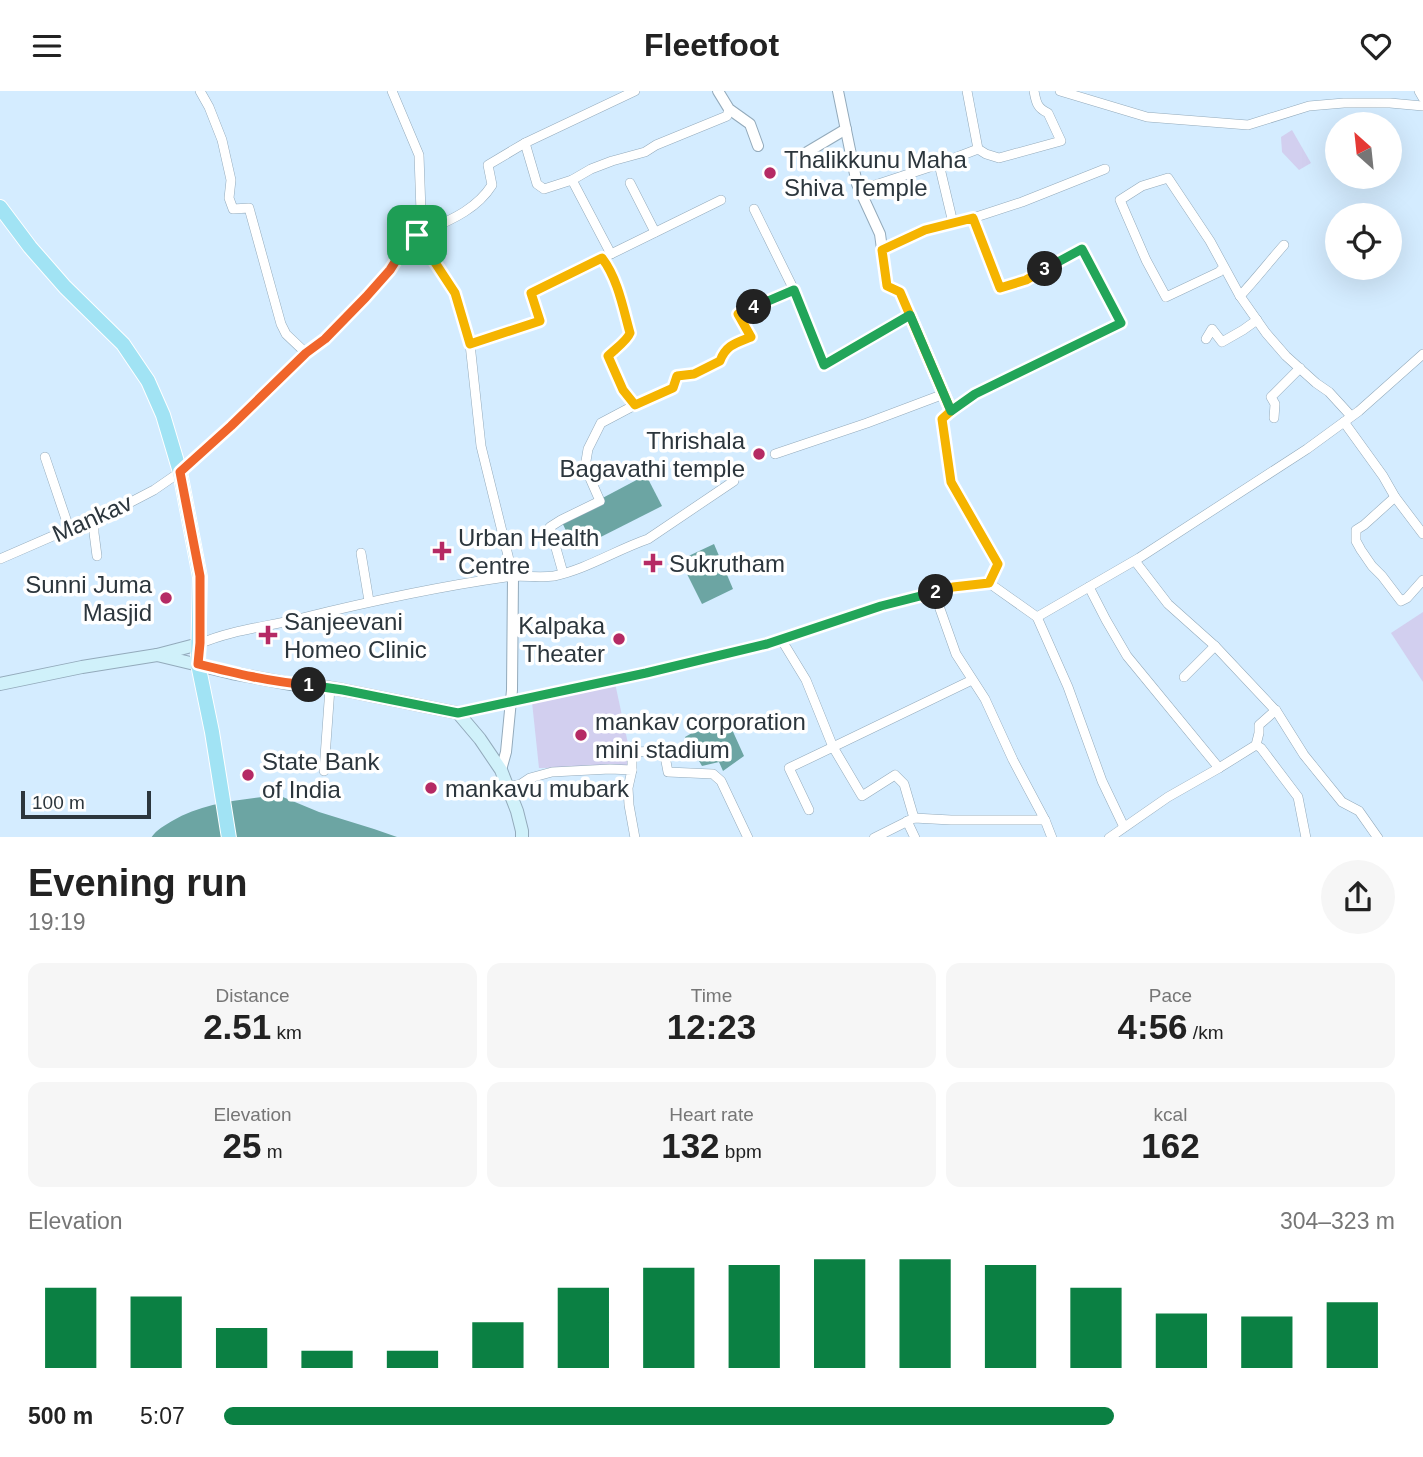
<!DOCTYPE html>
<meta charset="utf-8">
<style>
body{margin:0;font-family:Arial,sans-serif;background:#f6f6f6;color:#222;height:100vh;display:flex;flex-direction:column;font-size:26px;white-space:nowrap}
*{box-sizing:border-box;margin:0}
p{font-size:23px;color:#767676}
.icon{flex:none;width:38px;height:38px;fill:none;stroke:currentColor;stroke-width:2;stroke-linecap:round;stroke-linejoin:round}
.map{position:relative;height:746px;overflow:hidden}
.sheet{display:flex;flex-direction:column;background:#fff;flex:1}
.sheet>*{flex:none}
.needle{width:46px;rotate:333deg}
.controls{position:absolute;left:1325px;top:21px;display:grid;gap:14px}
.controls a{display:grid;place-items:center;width:77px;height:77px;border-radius:50%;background:#fff;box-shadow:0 7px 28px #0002;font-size:35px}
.scale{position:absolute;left:21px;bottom:18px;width:130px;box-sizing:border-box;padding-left:7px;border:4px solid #2c363d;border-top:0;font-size:19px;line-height:24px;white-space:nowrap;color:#2c363d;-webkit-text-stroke:5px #fff;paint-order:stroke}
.pin{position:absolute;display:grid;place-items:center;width:60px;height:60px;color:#fff;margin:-30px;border-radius:14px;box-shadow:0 4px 10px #0006}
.km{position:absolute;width:35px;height:35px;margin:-18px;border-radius:50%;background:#222;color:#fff;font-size:19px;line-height:35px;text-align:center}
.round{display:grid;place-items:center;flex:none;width:74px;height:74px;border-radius:37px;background:#f6f6f6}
.head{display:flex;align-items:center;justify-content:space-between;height:119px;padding:0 28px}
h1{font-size:38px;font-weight:800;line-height:52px}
.stats{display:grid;grid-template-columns:repeat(3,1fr);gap:10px;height:119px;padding:7px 28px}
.stats div{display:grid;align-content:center;border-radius:14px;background:#f6f6f6;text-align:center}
.stats b{font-size:35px;font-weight:800}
.stats small{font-size:19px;font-weight:400}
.stats p{font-size:19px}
.chart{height:196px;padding:14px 28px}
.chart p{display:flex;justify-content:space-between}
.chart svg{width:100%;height:126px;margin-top:7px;stroke:#0b8043;stroke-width:6}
ul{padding:0 28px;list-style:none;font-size:23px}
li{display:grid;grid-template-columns:112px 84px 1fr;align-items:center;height:52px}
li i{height:18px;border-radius:9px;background:#0b8043}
header{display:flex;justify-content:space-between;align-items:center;height:91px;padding:0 28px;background:#fff;font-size:32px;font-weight:800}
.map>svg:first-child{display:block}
.green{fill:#d2cfef}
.water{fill:#6ca5a3}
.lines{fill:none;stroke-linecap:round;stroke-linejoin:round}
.minor-casing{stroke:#93aabb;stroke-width:10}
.tertiary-casing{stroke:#93aabb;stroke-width:12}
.secondary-casing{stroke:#93aabb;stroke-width:14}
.primary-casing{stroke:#fff;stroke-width:16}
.minor{stroke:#fff;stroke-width:9}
.tertiary{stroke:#fff;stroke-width:10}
.secondary{stroke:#d0f1fa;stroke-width:12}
.primary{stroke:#a1e3f4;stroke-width:14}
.split-1-casing{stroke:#fff;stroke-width:14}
.split-2-casing{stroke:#fff;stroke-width:14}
.split-3-casing{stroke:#fff;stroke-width:14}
.split-4-casing{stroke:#fff;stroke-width:14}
.split-5-casing{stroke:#fff;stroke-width:14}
.split-1{stroke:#f0652b;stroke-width:9}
.split-2{stroke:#22a559;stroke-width:9}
.split-3{stroke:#f5b400;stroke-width:9}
.split-4{stroke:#22a559;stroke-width:9}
.split-5{stroke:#f5b400;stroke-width:9}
.poi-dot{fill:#b52a64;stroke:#fff;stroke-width:2.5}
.labels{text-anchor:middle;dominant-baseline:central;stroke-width:7;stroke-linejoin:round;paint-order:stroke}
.poi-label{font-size:24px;fill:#2c363d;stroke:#fff;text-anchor:start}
.street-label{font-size:24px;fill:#2c363d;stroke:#fff}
</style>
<header><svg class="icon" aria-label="menu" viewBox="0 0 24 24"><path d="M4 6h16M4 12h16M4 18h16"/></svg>Fleetfoot<svg class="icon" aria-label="heart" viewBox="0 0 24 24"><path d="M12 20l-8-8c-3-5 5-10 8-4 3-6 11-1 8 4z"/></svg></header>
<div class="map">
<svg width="1423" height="747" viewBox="0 0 1423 747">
<rect width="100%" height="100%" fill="#d4ecff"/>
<g class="green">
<path d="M1292,39L1311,72L1299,79L1282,61L1281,46Z"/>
<path d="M1423,521V591L1391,542Z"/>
<path d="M615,592L633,676L539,677L532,611Z"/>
</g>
<g class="water">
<path d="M646,384L662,415L575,459L561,429Z"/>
<path d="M714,453L733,498L702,513L680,469Z"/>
<path d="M725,623L744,665L723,680L719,671L702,675L685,646Z"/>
<path d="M278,704L319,721L374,738L397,746L151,747C156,739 164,735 172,730C204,711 242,709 278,704Z"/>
</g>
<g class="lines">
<g class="minor-casing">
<g id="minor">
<path d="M200,0L209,16L222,49L231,89L229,107L233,118L249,117L281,233L286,243L306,262"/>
<path d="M967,0L978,58"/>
<path d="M1060,0L1147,26L1248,34L1309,15L1344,12H1390L1423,15"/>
<path d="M1419,0L1423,7"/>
<path d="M525,52L635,0"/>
<path d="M630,92L655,141"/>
<path d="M860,99L939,73"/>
<path d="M973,127L1022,111L1105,78"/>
<path d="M953,132L939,73L978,58L986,63L999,67L1061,50L1048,22C1037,17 1036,11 1034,0"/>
<path d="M413,144H417C445,131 475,121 492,94L488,74L525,52L537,93L544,98L572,89"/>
<path d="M417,144L455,202L470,253L481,355L513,485"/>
<path d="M882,159L925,139L973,127L1001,196L1026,189L1082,158L1121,232L975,303L951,320"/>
<path d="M611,163L721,109"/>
<path d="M1224,176L1219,181L1166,206L1146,169L1120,109L1142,95L1168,87L1210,150L1240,205L1266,242L1286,265L1316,292L1329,301L1351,325"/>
<path d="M1240,205C1255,189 1269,171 1284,154"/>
<path d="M1206,248L1212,238L1222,251L1243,239L1257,229"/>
<path d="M470,253L540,230L532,202L602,167"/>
<path d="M635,314L623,298L608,265C615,258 627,250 630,242C623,217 618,187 602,167L611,163L572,89L591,78L612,70L645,61L656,54L727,25L729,18"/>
<path d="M1274,327L1275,313L1271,306L1300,277"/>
<path d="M1344,331L1383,385L1395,406L1423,443"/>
<path d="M775,363L867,332L944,303"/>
<path d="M45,366L69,437"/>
<path d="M1395,406L1364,434L1356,439V450L1361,459L1372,475L1382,485L1401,510L1407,507L1423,489"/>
<path d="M94,428V442L97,465"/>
<path d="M361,462L369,510"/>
<path d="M0,468L131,411L154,399L180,381L252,315L306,262L325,248L390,179L413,144L421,121L419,64L392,0"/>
<path d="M1135,470L1168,513L1215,555L1277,621L1304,664L1342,711L1359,720L1378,747"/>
<path d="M563,482L550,436L561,429L600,410L585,376L588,358L601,332L635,314L673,297L677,285L694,283L720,270C726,254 736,252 751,246L738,223L794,199L754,118"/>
<path d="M1089,496L1106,529L1127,565L1219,677L1168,706L1109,747"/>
<path d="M1037,526L1068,596L1102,690L1124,736"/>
<path d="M781,548L806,589L833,656L972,589"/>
<path d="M199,553C231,539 265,536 298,528C367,511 435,496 506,486C522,484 539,487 554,485C587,478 616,459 648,448L734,390"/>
<path d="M1184,586L1215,555"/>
<path d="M458,622L646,582L767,553L881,515L953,496L989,492L1037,526L1139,467L1307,358L1359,320L1423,263"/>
<path d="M1256,654L1259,642V634L1276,619"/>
<path d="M1219,677L1256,654L1261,657L1298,706L1306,747"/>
<path d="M632,679V661L664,660L668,681L713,683L721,690L748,747"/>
<path d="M324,680L330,597"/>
<path d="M508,696L521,693L530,687L552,681L610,678L632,679L628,697L629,714L635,747"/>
<path d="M809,719L789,677L833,656L862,705L895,684L904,693L914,727"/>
<path d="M1045,729L1052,747"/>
<path d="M907,730L915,747"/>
<path d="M874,747L914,727L951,729H1045L1013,669L985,608L956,563L934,501"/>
</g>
</g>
<g class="tertiary-casing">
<g id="tertiary">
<path d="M718,0L729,18L750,33L758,55"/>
<path d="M838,0L857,93L880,143L887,195L900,201L951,320L942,328L951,391L998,473L989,492"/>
<path d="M804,63L846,38"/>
<path d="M794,199L824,274L910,224"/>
<path d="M501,679L506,661L512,599L513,485"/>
</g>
</g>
<g class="secondary-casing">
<g id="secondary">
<path d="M157,564L232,582L291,593L319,595L343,599L458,622L480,648L501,679L517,720L522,740V747"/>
<path d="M0,593L82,576L157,564L199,553"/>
</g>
</g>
<g class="primary-casing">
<path id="primary" d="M0,116L30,156L65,196L123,253L148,290L163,324L180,381L200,486L198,573L212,641L229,747"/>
</g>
<use href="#minor" class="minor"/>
<use href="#tertiary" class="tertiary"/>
<use href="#secondary" class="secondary"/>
<use href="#primary" class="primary"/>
</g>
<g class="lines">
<g class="split-1-casing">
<path id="split-1" d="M309,594C271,591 234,582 198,573L200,552V485L180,381L231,335L306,262L325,248L366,206L390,179L412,144H417"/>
</g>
<g class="split-2-casing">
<path id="split-2" d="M309,594L343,599L458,622L646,582L767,553L881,515L936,501"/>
</g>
<g class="split-3-casing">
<path id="split-3" d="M936,501L953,496L989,492L998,473L951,391L942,328L951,320L900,201L887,195L882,159L925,139L973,127L1000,197L1026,189L1045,178"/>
</g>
<g class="split-4-casing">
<path id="split-4" d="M754,216L794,199L824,274L910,224L951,320L975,303L1121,232L1082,158L1045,178"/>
</g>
<g class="split-5-casing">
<path id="split-5" d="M417,144L455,202L470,253L540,230L531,202L602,167C618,188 623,217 630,242C627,250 615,258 608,265L623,299L635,314L673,297L677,285L694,283L720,270C726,254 736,252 751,246L738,223L754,216"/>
</g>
<use href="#split-1" class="split-1"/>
<use href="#split-2" class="split-2"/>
<use href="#split-3" class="split-3"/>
<use href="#split-4" class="split-4"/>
<use href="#split-5" class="split-5"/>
</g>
<g class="poi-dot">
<circle cx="770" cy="82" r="7"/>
<circle cx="759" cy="363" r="7"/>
<path d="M438.5 449.5h7v7h7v7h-7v7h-7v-7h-7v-7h7z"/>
<path d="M649.5 461.5h7v7h7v7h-7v7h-7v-7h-7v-7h7z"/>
<circle cx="166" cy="507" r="7"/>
<path d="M264.5 533.5h7v7h7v7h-7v7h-7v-7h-7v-7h7z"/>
<circle cx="619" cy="548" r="7"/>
<circle cx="581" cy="644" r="7"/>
<circle cx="248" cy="684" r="7"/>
<circle cx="431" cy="697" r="7"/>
</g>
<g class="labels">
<g class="poi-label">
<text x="784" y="68">Thalikkunu Maha<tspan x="784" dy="28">Shiva Temple</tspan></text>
<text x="745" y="349" text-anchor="end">Thrishala<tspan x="745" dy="28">Bagavathi temple</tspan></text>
<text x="458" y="446">Urban Health<tspan x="458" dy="28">Centre</tspan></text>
<text x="669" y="472">Sukrutham</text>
<text x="152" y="493" text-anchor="end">Sunni Juma<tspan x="152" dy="28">Masjid</tspan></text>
<text x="284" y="530">Sanjeevani<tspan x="284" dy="28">Homeo Clinic</tspan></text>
<text x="605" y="534" text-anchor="end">Kalpaka<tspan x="605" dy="28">Theater</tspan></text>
<text x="595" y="630">mankav corporation<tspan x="595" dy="28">mini stadium</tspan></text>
<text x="262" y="670">State Bank<tspan x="262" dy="28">of India</tspan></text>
<text x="445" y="697">mankavu mubark</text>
</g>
<g class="street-label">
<text transform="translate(92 427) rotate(-24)">Mankav</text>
</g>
</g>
</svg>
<div class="controls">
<a><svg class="needle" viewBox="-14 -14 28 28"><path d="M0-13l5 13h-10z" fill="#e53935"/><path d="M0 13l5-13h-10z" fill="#767676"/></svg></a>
<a><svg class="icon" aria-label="locate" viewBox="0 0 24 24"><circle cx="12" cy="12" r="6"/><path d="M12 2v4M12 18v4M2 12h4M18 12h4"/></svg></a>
</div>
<div class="scale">100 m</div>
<div class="pin" style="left:417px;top:144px;background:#1e9e55"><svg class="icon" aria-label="arrive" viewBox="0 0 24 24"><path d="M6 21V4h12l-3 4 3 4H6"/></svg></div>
<b class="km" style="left:309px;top:594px">1</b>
<b class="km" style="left:936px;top:501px">2</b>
<b class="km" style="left:1045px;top:178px">3</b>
<b class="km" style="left:754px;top:216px">4</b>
</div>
<section class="sheet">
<div class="head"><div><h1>Evening run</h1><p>19:19</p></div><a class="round"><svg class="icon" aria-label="share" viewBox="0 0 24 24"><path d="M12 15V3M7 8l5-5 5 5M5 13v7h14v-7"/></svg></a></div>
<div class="stats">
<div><p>Distance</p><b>2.51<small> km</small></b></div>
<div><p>Time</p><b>12:23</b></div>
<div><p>Pace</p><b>4:56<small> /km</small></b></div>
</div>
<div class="stats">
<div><p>Elevation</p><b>25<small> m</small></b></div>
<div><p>Heart rate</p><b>132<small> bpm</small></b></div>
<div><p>kcal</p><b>162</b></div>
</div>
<div class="chart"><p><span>Elevation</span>304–323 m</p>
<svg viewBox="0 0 160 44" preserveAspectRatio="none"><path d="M5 44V16M15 44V19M25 44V30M35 44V38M45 44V38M55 44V28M65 44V16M75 44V9M85 44V8M95 44V6M105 44V6M115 44V8M125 44V16M135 44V25M145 44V26M155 44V21"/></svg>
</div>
<ul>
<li><b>500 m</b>5:07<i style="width:76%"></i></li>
</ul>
</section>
